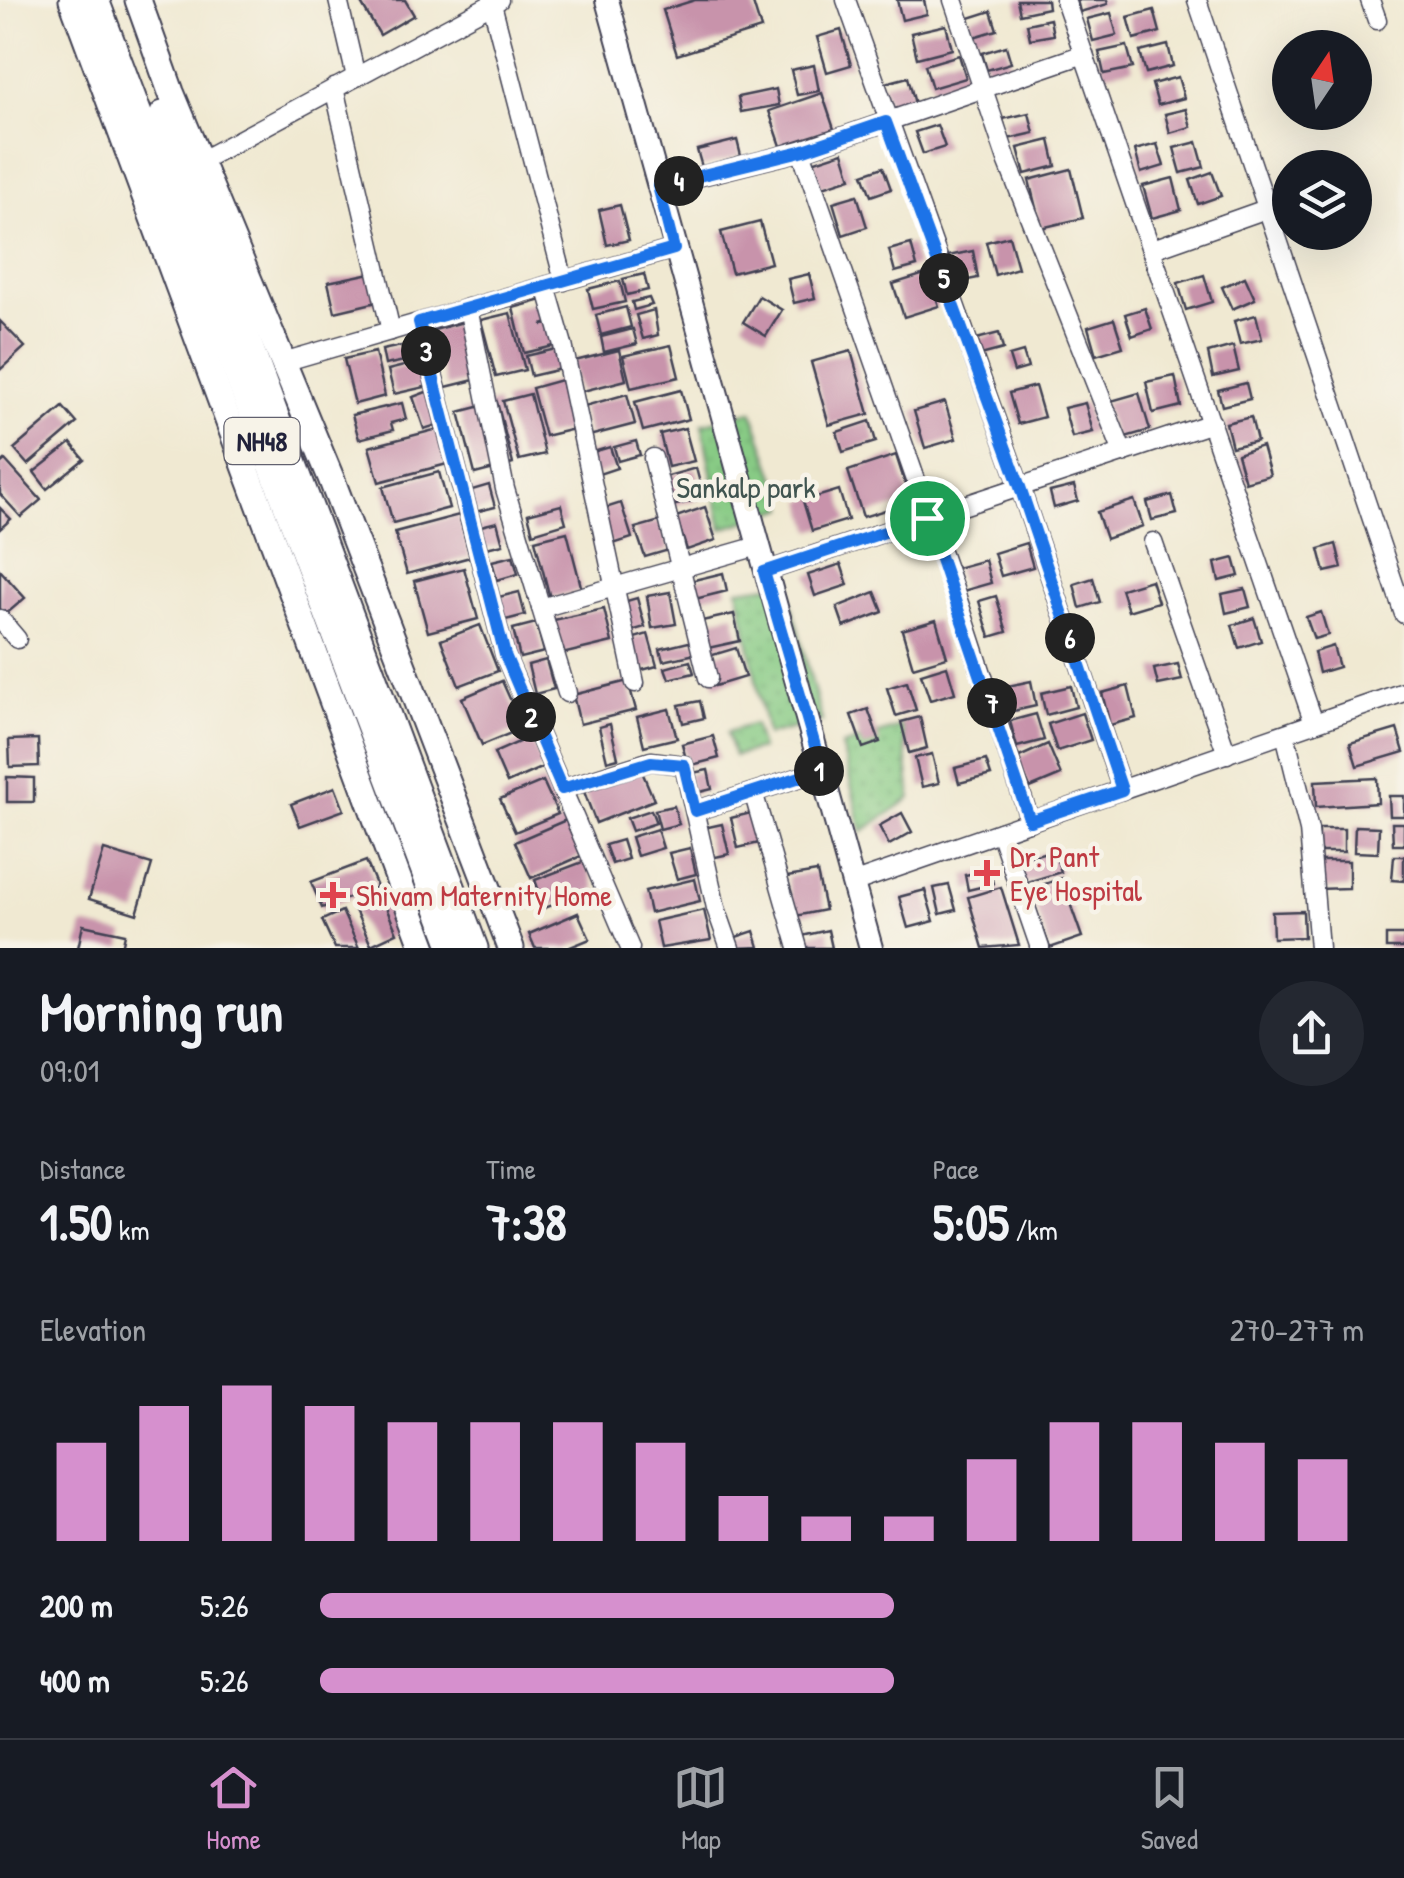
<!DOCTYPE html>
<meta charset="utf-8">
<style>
body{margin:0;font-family:"Patrick Hand",sans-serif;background:#242831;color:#f1f3f6;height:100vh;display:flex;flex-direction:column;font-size:38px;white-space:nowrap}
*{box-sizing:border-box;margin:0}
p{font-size:32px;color:#9ea1a6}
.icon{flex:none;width:55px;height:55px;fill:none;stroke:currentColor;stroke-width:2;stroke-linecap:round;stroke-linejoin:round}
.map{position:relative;height:948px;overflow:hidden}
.sheet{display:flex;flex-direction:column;background:#171b24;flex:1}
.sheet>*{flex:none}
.needle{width:65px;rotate:13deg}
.fabs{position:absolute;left:1272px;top:30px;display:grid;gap:20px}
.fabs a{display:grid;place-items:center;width:100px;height:100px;border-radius:50%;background:#171b24;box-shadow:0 10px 40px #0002;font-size:50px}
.pin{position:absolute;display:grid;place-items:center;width:85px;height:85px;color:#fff;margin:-42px;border:5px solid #fff;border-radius:50%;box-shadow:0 2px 10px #0007}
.km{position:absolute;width:50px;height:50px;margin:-25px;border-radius:50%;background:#222;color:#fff;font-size:28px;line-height:50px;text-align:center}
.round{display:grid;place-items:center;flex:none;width:105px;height:105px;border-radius:52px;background:#242831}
.head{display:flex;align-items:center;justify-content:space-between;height:170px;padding:0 40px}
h1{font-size:55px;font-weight:700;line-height:75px}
.stats{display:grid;grid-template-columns:repeat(3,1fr);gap:15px;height:170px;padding:10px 40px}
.stats div{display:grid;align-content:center}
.stats b{font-size:50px;font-weight:700}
.stats small{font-size:28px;font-weight:400}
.stats p{font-size:28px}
.chart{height:280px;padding:20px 40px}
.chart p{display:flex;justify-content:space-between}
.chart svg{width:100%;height:180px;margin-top:10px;stroke:#d690ce;stroke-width:6}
ul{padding:0 40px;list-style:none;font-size:32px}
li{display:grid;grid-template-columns:160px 120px 1fr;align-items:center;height:75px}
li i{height:25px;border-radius:12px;background:#d690ce}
.menu{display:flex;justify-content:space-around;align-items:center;height:140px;border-top:2px solid #363941;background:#171b24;font-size:28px;color:#9ea1a6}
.menu a{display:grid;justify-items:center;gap:5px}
.menu .active{color:#d690ce}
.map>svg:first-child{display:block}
.park{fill:url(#park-dots);stroke:#557660;stroke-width:2.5}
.building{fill:#c893ab}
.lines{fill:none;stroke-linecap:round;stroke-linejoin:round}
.minor-casing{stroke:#414052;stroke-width:21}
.major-casing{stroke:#414052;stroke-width:26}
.highway-casing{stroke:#414052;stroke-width:29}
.minor{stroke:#fff;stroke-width:18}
.major{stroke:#fff;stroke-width:22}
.highway{stroke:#fff;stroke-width:25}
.route-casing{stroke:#fff;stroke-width:20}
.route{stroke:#1a73e8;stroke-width:12}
.health-dot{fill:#e0444e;stroke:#f7f3e8;stroke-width:4}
.labels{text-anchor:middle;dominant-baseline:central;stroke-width:9;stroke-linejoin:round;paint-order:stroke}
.shield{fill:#f7f3e8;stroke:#62616f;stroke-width:2.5}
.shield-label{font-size:28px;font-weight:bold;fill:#22223b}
.park-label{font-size:30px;fill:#415551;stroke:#f7f3e8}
.health-label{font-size:30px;fill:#be3a42;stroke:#f7f3e8;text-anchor:start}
</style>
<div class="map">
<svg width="1404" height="948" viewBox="0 0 1404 948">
<defs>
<pattern id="park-dots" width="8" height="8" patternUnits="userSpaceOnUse" patternTransform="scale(2.5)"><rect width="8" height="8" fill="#88cb85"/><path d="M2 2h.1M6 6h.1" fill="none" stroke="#75ae74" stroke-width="1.8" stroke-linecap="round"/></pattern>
</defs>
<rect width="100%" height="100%" fill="#f7f3e8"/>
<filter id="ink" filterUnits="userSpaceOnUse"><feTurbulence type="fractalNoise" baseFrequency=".01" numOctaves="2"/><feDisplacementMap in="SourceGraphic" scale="20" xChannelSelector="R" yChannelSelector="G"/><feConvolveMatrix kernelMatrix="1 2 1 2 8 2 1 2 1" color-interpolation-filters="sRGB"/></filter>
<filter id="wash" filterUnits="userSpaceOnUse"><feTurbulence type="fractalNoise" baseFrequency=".0048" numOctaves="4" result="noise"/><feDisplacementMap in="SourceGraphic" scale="40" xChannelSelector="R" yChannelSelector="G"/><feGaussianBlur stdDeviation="2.25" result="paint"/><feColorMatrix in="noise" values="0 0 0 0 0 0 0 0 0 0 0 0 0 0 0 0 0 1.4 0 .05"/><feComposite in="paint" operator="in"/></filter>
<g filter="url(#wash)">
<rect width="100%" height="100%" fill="#f0e9d2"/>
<g class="park">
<path d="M752,411L786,508L722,529L702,424Z"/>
<path d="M786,583L822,721L767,735L738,589Z"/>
<path d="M754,724L761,749L734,756L727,732Z"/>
<path d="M903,726L911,798L862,832L842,746Z"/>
</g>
<g id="blocks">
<g class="building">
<path d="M359,0H405L414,15L380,35Z"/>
<path d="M695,0H752L761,29L677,55L663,10Z"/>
<path d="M897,0H924L927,14L902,20Z"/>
<path d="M1017,0H1047L1048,8L1020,14Z"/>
<path d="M1077,0H1107L1108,4L1080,12Z"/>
<path d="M1154,10L1160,32L1134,39L1128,17Z"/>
<path d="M991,11L997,30L974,37L969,18Z"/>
<path d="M1111,13L1117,35L1093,41L1087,19Z"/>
<path d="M1050,19L1053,35L1030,39L1027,24Z"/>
<path d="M946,25L952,49L917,58L911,33Z"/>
<path d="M841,30L851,65L827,72L817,37Z"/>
<path d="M1168,45L1173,66L1146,73L1140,52Z"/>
<path d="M1006,46L1011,63L987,70L982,53Z"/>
<path d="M1127,46L1133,68L1104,74L1099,52Z"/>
<path d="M959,55L966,78L932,88L925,65Z"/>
<path d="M814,65L819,91L797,95L791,70Z"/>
<path d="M908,77L915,104L889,111L882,84Z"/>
<path d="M1178,77L1184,98L1158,105L1152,84Z"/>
<path d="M776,89L779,105L741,112L738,97Z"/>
<path d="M822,93L834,129L781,146L769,111Z"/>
<path d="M1186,109L1191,127L1170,133L1165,114Z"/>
<path d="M1029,113L1034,133L1008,139L1003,119Z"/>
<path d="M937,125L945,147L923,154L915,132Z"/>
<path d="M737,140L741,156L702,167L697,150Z"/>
<path d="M1050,140L1056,166L1025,174L1018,148Z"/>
<path d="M1197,142L1204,167L1181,173L1174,148Z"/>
<path d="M1157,144L1164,166L1141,173L1135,150Z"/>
<path d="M843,152L851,178L820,188L812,162Z"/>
<path d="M883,167L891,189L871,196L863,174Z"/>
<path d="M1071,169L1083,218L1041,228L1029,180Z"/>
<path d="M1212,172L1221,196L1198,204L1190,180Z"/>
<path d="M1173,178L1181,210L1152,218L1143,186Z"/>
<path d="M857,195L867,227L843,235L833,202Z"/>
<path d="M620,205L629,240L607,245L599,210Z"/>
<path d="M760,222L771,263L732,273L721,232Z"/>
<path d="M1009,236L1018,268L995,275L986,242Z"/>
<path d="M911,244L917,266L895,272L889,250Z"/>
<path d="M973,251L978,278L953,283L948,256Z"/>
<path d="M371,273L377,302L335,312L328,282Z"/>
<path d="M928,273L939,306L904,317L893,284Z"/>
<path d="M644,274L648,290L627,295L623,279Z"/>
<path d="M809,274L815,298L794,303L788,279Z"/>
<path d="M1204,275L1212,302L1186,310L1178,283Z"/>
<path d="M1245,277L1255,299L1232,309L1222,287Z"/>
<path d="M620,281L625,302L593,309L588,289Z"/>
<path d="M759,296L782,310L766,336L743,322Z"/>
<path d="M649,298L652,305L634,310L632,302Z"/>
<path d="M546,299L553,322L542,325L552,324L558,345L524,353L513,308Z"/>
<path d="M626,307L631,327L601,335L596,315Z"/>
<path d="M1145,308L1152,329L1132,336L1125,314Z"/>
<path d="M654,310L658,335L643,339L636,315Z"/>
<path d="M510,313L525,370L496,377L481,320Z"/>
<path d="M1256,315L1262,339L1240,344L1234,321Z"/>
<path d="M1114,319L1123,347L1096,355L1088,327Z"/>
<path d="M0,321L25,347L0,370Z"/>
<path d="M463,322L478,379L446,387L431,331Z"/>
<path d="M633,329L637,344L604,352L601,337Z"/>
<path d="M999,333L1003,349L977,356L973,340Z"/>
<path d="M411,344L414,359L385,365L382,350Z"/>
<path d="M671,345L679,377L631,388L623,356Z"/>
<path d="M1233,346L1239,371L1213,377L1208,353Z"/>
<path d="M556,349L561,369L531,376L526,356Z"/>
<path d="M619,350L626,380L579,392L571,362Z"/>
<path d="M851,351L869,414L829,425L811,362Z"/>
<path d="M375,352L385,396L355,404L344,359Z"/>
<path d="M1023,352L1028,368L1014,372L1009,356Z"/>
<path d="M424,361L429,386L394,394L388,370Z"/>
<path d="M1175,376L1181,406L1153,413L1146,382Z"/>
<path d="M561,380L574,429L545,436L532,388Z"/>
<path d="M1246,383L1250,399L1222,406L1218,390Z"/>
<path d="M1035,386L1044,417L1018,424L1009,393Z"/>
<path d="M681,390L689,419L643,431L635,402Z"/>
<path d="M429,391L440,424L424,429L413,397Z"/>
<path d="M1139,393L1150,430L1115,440L1104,403Z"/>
<path d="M530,394L545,454L519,460L503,401Z"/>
<path d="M627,394L635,424L589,436L581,407Z"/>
<path d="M497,402L513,464L475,474L459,412Z"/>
<path d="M945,402L956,439L925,448L914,411Z"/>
<path d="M402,403L406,419L391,423L393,430L359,439L352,415Z"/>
<path d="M1085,403L1093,432L1072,437L1064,408Z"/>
<path d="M63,407L77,423L28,465L14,449Z"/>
<path d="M1251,417L1257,441L1232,447L1226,423Z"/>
<path d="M870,421L876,442L843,452L837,432Z"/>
<path d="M685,428L694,461L668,467L660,434Z"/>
<path d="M438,429L447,464L379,482L369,447Z"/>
<path d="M636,441L640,455L618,461L614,447Z"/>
<path d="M71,443L84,459L47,489L34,472Z"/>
<path d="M1262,446L1270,475L1245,482L1237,454Z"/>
<path d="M610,447L617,468L593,476L586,454Z"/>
<path d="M896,455L911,502L863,517L848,471Z"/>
<path d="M5,460L41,500L21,517L0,494V464Z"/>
<path d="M696,468L704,498L672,506L664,477Z"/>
<path d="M439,472L449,508L393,523L383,487Z"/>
<path d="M489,485L495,507L471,513L465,492Z"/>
<path d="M1074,486L1078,501L1054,508L1050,492Z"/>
<path d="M839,490L848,520L812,531L803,501Z"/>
<path d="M1172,495L1177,514L1152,520L1147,502Z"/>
<path d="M1134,500L1143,526L1106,539L1097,512Z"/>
<path d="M621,503L632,538L610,545L599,510Z"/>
<path d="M561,505L566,523L533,533L528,514Z"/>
<path d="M705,507L716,540L687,550L676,517Z"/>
<path d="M0,508L11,519L0,529Z"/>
<path d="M459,515L470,557L407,574L395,532Z"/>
<path d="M660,521L669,550L645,557L635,528Z"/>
<path d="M497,522L503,544L482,549L477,527Z"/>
<path d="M567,532L582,590L550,598L535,540Z"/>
<path d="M1026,543L1033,567L1001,576L994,553Z"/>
<path d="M1336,544L1342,568L1325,572L1319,549Z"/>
<path d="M513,556L518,574L497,580L492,561Z"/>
<path d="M1234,558L1239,576L1219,581L1215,563Z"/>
<path d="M985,560L991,583L963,591L956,568Z"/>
<path d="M841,564L848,585L815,596L808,575Z"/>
<path d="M464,568L478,619L428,632L414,581Z"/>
<path d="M0,570L25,598L5,615L0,609Z"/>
<path d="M723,573L727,591L691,600L686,582Z"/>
<path d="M1093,578L1100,602L1080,608L1074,584Z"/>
<path d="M1151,580L1158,602L1128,611L1121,589Z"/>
<path d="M1245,589L1250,607L1226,613L1222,594Z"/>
<path d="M519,592L525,615L498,622L491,599Z"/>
<path d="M670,592L676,624L652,628L647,596Z"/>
<path d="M875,592L883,612L844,627L837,607Z"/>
<path d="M996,596L1007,632L990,637L979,601Z"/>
<path d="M637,598L645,627L621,634L613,605Z"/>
<path d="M604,609L612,642L562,654L554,620Z"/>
<path d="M1321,612L1328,635L1314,639L1306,617Z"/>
<path d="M734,614L740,641L708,648L702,621Z"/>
<path d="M1254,618L1261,641L1239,648L1232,625Z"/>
<path d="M936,620L947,657L913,667L902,630Z"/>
<path d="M536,623L544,652L520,658L513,629Z"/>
<path d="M480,625L498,671L459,686L441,640Z"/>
<path d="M648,634L657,666L631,673L621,642Z"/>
<path d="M697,640L700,653L663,661L660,649Z"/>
<path d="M1333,646L1339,667L1319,673L1314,652Z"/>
<path d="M736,648L745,677L715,686L706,657Z"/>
<path d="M546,660L554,689L535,694L528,665Z"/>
<path d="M690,661L694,673L669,679L665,668Z"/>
<path d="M1178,664L1182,680L1158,685L1154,669Z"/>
<path d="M947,666L955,693L930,700L921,674Z"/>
<path d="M502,681L523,728L482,745L462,698Z"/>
<path d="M628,681L636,710L580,724L573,695Z"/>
<path d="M1031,681L1036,706L1000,714L994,689Z"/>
<path d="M907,682L916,710L896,716L887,688Z"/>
<path d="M1071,686L1076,707L1046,715L1041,693Z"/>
<path d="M1128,686L1136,718L1110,725L1102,693Z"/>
<path d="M700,701L704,718L683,723L679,705Z"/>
<path d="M669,709L677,738L644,746L637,717Z"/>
<path d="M868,709L880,742L863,748L851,715Z"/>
<path d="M1082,713L1091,740L1057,751L1048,724Z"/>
<path d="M1036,714L1044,740L1017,747L1010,721Z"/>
<path d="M920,717L927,748L909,753L901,722Z"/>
<path d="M610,724L618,758L607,761L599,727Z"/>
<path d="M1397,729L1404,752L1357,766L1350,743Z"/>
<path d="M713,736L719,758L688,766L682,744Z"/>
<path d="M530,737L543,767L507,783L494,753Z"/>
<path d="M38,739L39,766L10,767L9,740Z"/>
<path d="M1048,744L1061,775L1030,788L1017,758Z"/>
<path d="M932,754L939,783L922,787L915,758Z"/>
<path d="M986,760L991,775L959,783L955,768Z"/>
<path d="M640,767L654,800L596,823L583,789Z"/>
<path d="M708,770L712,789L692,794L687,774Z"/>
<path d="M7,777L34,778V802H7Z"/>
<path d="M1377,778L1378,803L1316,807L1315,781Z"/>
<path d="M543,781L558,814L515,832L500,799Z"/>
<path d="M335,787L344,810L300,826L291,804Z"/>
<path d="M1389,796H1404V816H1390Z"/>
<path d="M674,806L679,824L660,829L655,810Z"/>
<path d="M651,810L656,823L632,831L627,818Z"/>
<path d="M751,813L759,843L738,848L731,818Z"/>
<path d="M902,813L912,832L889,845L879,826Z"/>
<path d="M566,820L581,856L531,878L515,842Z"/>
<path d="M1392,823H1404V845H1393Z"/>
<path d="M722,824L729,854L711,858L704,828Z"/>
<path d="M1355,826L1379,827L1378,853L1354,852Z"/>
<path d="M657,829L663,848L637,856L631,837Z"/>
<rect x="1319" y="829" width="25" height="23"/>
<path d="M622,840L628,859L612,864L605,845Z"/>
<path d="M690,848L696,874L677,879L669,853Z"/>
<path d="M104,850L152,864L137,914L89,899Z"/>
<path d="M1054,850L1061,872L1021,884L1014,861Z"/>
<path d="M1394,856H1404V881L1392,880Z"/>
<path d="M366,861L377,887L322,908L311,882Z"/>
<path d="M585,861L596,889L545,908L535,880Z"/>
<path d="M1317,861H1349V888L1317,889Z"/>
<path d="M990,870L993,884L968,890L965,875Z"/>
<path d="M817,872L825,910L795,916L787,877Z"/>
<path d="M1061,878L1082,937L1050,948L1029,890Z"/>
<path d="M695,879L700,901L650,913L645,891Z"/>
<path d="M949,885L956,910L940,914L934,888Z"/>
<path d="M1001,887L1019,945L983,948L968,897Z"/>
<path d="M925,890L934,921L908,928L899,897Z"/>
<path d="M381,896L397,933L371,945L354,908Z"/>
<path d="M704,910L711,940L661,948L655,921Z"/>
<path d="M342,911L359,948H335L322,920Z"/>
<path d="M1303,911L1304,937L1273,938L1272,912Z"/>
<path d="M578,913L590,939L568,948H535L529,934Z"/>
<path d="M83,925L125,934L122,948H78Z"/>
<path d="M828,930L832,948H805L802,936Z"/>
<path d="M754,931L759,947L736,948L733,938Z"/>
<rect x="1386" y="935" width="18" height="13"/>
</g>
</g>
</g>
<g filter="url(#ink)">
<use href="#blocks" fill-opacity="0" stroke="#414052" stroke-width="2.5"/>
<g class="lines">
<g class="minor-casing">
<g id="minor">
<path d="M338,0L356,77"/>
<path d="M846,0L1020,487L1122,790"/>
<path d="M953,0L1008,163L1123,453"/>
<path d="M1065,0L1314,723"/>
<path d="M1197,0L1404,614"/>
<path d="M1370,0L1377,20"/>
<path d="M492,4L564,281"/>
<path d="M334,88L391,331"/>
<path d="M801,151L961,609L1030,821"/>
<path d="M200,161L499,0"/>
<path d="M657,187L801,151L1084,54"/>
<path d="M1153,249L1266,209"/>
<path d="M546,286L563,345L635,683"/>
<path d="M468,308L505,489L541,608L758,546"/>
<path d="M419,323L505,655L630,948"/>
<path d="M283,362L674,249"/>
<path d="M653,458L708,678"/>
<path d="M1153,542L1227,754"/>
<path d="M764,572L1212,423"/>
<path d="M541,608L567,693"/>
<path d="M0,619L17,639"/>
<path d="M1285,734L1309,830L1319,948"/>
<path d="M562,789L651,761L684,765L716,908L730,948"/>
<path d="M754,795L798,948"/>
<path d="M695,811L822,770"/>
<path d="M1000,832L1040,948"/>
<path d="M855,882L1404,692"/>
</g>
</g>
<g class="major-casing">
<path id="major" d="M607,0L871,948"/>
</g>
<g class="highway-casing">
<g id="highway">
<path d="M72,0L424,948"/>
<path d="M96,0L453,948"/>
<path d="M138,0L171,92L331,478L511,948"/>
<path d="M163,114L475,948"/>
</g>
</g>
<use href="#minor" class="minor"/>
<use href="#major" class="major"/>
<use href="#highway" class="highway"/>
</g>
</g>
<g class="lines" filter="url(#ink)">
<g class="route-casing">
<path id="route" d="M886,122L1020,487L1122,790L1030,821L927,518L764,572L822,770L695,811L684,765L651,762L562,789L505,655L419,322L674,249L658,186L801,151Z"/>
</g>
<use href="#route" class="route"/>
</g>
<g class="health-dot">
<path d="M982 858h10v10h10v10h-10v10h-10v-10h-10v-10h10z"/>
<path d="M328 880h10v10h10v10h-10v10h-10v-10h-10v-10h10z"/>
</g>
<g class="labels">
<rect class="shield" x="224.5" y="418" width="75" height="46" rx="8"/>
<g class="shield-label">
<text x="262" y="441">NH48</text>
</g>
<g class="park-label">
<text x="746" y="487">Sankalp park</text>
</g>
<g class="health-label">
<text x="1010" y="856">Dr. Pant<tspan x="1010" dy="34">Eye Hospital</tspan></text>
<text x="356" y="895">Shivam Maternity Home</text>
</g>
</g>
</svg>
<div class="fabs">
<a><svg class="needle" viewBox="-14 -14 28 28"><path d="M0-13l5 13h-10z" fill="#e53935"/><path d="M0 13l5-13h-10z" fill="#9ea1a6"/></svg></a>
<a><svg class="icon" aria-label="layers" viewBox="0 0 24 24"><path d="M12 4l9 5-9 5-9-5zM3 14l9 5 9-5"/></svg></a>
</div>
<div class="pin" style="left:927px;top:518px;background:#1e9e55"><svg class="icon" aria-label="arrive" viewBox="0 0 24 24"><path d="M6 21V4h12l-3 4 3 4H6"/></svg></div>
<b class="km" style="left:819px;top:771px">1</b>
<b class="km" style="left:531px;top:717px">2</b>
<b class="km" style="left:426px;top:351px">3</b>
<b class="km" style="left:679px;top:181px">4</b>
<b class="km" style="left:944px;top:278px">5</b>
<b class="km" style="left:1070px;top:638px">6</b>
<b class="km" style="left:992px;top:703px">7</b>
</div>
<section class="sheet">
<div class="head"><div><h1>Morning run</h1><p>09:01</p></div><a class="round"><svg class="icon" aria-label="share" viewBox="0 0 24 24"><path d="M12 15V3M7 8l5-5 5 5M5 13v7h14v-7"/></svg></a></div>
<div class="stats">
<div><p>Distance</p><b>1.50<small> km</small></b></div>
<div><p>Time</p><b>7:38</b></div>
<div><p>Pace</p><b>5:05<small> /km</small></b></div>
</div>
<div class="chart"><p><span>Elevation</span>270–277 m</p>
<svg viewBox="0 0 160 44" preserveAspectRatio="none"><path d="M5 44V20M15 44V11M25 44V6M35 44V11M45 44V15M55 44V15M65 44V15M75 44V20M85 44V33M95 44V38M105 44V38M115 44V24M125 44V15M135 44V15M145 44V20M155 44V24"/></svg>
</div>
<ul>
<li><b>200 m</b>5:26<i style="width:55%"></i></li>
<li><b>400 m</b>5:26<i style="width:55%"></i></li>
</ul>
</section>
<nav class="menu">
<a class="active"><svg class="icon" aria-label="home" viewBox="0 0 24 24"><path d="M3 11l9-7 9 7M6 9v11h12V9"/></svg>Home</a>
<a><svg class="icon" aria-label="map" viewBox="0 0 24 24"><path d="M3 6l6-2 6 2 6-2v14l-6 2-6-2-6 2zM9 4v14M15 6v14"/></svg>Map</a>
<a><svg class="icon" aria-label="saved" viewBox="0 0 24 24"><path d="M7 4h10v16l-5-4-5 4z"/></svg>Saved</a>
</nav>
